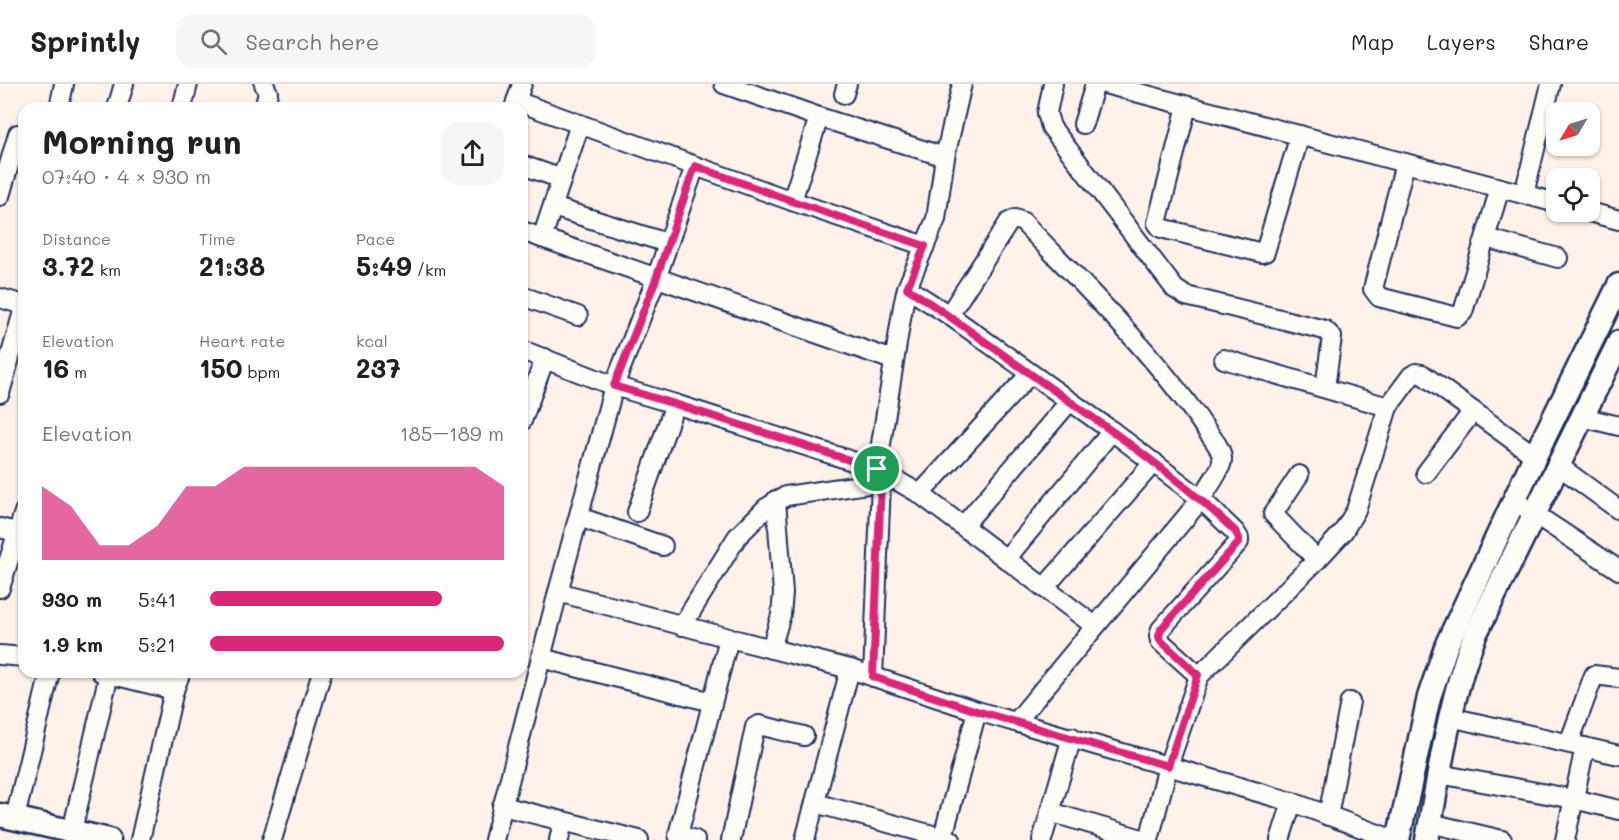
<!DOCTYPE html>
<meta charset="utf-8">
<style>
body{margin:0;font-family:Mali,sans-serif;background:#f6f6f6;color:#202124;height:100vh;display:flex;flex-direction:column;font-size:22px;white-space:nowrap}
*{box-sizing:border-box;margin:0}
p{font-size:20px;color:#757577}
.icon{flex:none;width:33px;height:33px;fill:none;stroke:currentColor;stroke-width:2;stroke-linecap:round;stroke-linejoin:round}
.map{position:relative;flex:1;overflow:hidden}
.panel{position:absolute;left:18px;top:18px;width:510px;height:576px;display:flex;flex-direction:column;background:#fff;border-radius:18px;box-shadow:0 2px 4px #0004}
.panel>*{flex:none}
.needle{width:39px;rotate:232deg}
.controls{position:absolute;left:1546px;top:18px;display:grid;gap:12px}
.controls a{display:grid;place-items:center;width:54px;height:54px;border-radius:12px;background:#fff;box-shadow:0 2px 4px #0004;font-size:30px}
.pin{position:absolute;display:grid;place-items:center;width:51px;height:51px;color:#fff;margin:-26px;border:3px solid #fff;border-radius:50%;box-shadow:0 2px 6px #0007}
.round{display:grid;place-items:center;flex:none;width:63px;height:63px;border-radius:18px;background:#f6f6f6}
.headline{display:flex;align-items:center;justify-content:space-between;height:102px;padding:0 24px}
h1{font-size:33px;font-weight:700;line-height:45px}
.stats{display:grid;grid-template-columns:repeat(3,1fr);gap:9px;height:102px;padding:6px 24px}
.stats div{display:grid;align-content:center}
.stats b{font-size:26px;font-weight:700}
.stats small{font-size:16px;font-weight:400}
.stats p{font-size:16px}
.chart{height:168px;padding:12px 24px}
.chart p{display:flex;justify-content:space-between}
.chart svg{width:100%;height:108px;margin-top:6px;fill:#db2777;opacity:.7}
ul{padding:0 24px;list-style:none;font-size:20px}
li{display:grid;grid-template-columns:96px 72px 1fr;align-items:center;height:45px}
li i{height:15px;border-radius:8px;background:#db2777}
header{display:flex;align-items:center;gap:36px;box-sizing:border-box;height:84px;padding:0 30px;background:#fff;border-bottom:2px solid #e0e0e0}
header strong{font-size:28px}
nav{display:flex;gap:33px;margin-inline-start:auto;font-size:21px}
.search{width:420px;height:54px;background:#f6f6f6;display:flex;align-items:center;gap:15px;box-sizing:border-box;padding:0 21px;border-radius:18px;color:#757577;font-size:22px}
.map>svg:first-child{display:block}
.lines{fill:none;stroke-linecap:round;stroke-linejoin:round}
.minor-casing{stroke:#1b2f5e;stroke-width:22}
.tertiary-casing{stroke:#1b2f5e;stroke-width:27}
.minor{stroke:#fdfcf7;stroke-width:18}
.tertiary{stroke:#fdfcf7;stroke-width:22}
.route-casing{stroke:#fff;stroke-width:12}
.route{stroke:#db2777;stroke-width:8}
</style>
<header>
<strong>Sprintly</strong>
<div class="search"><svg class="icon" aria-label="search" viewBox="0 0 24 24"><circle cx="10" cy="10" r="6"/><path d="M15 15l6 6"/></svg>Search here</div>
<nav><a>Map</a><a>Layers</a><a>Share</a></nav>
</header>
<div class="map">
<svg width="1619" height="756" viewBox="0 0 1619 756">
<rect width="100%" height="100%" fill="#fdf1e9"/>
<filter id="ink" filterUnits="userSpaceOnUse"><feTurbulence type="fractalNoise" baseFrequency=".0167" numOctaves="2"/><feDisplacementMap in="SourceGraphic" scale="12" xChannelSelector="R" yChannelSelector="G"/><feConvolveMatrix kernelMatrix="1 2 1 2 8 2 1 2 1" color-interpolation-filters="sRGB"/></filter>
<g filter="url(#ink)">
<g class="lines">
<g class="minor-casing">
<g id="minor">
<path d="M264,0L268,9L264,24"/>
<path d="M724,0L819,33L792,117"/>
<path d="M1053,0L1047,29L1051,43L1175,205L1186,212L1325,246L1332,253L1325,304"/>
<path d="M1105,0L1557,119"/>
<path d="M844,10L847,0"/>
<path d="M516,17L792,117L925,162"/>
<path d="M1187,22L1157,139L1161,144L1262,169L1265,168L1300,51"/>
<path d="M59,24L64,0"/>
<path d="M117,24L124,0"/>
<path d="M182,24L188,0"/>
<path d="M514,24L522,0"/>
<path d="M819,33L945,73"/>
<path d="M1083,40L1095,0"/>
<path d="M1405,79L1373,205L1379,213L1457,233L1463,228L1500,104"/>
<path d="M522,81L562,95"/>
<path d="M1524,110L1551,0"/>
<path d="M0,112L18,50"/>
<path d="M553,123L667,159"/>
<path d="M1589,128L1619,136"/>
<path d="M522,147L893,276"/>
<path d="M542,154L580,40"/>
<path d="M1486,154L1558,174"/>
<path d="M907,204L949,231L1112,347L1201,415L1016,638"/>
<path d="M522,212L578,232"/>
<path d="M0,214L24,221"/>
<path d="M949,231L1009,138L1015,135L1023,138C1086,204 1153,268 1205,344C1211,353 1222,364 1222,375C1223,384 1206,406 1201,415L1235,448L1239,454V458L1161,545L1159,552L1160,557L1199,592"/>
<path d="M522,266L614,302L675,320L877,385L920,410L1095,542"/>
<path d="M1224,275L1388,323"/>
<path d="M0,309L24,224"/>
<path d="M1582,333L1619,342"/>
<path d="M522,337L545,274"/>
<path d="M1559,382L1619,426"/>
<path d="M1426,389L1473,327"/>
<path d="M1299,391L1273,430L1317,476"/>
<path d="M920,410L1030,290"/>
<path d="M1515,417L1619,486"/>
<path d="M637,428L675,320"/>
<path d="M579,433L663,462"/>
<path d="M963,442L1070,317"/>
<path d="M0,444L24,450"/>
<path d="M1006,475L1112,347"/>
<path d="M0,504L24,428"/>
<path d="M1044,504L1154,378"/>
<path d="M558,508L729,554L850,585L977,627L1292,718L1394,756"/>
<path d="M682,542L737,453L766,424L786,412L881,398"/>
<path d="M771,565L781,531L783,509L776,416"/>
<path d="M0,571L24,573"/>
<path d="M541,574L712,618"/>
<path d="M101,588L174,606L181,588"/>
<path d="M873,593L881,398L877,385L903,222L907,204L936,135L945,73L962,0"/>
<path d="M1450,633L1619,671"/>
<path d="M1569,659L1594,591L1619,594"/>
<path d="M1439,690L1574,715L1619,726"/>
<path d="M815,719L951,756"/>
<path d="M502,722L639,756"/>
<path d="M1050,728L1145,756"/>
<path d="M1328,732L1350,618"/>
<path d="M15,734L50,588"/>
<path d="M1430,739L1502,756"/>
<path d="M72,747L109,590"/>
<path d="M140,756L174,606"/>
<path d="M272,756L322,588"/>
<path d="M494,756L558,508L614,302L656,195L695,82"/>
<path d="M559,756L563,737"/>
<path d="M695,756L678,751L729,554"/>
<path d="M731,756L755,643L759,641L804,652"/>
<path d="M805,756L850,585"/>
<path d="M942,756L977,627"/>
<path d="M1042,756L1072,653"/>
<path d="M1149,756L1168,682L1199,592L1317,476L1343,448L1356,426L1388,323L1411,292L1416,289L1422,290L1535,372"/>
<path d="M1280,756L1292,718"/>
<path d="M1565,756L1585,663"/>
</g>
</g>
<g class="tertiary-casing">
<g id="tertiary">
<path d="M0,731L109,756"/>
<path d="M1398,756L1429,613L1447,560L1535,372L1619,201"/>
<path d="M1427,756C1440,687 1449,616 1475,551L1619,258"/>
</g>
</g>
<use href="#minor" class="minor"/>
<use href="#tertiary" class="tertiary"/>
</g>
</g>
<g class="lines" filter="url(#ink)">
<g class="route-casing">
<path id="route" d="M695,82L792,117L925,162L907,204C952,233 995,265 1039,296C1107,343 1175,390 1235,447L1239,454V458L1161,545L1159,552L1160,556L1198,591L1168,682L977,627L873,593L881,398L877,385L675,320L614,302L656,195Z"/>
</g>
<use href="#route" class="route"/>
</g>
</svg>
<div class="controls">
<a><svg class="needle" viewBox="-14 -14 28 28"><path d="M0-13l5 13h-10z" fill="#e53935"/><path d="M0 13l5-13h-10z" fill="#757577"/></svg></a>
<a><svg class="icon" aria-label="locate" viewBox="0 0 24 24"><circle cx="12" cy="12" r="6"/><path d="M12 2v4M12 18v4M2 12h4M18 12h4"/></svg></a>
</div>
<div class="pin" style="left:877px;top:385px;background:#1e9e55"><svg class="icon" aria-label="arrive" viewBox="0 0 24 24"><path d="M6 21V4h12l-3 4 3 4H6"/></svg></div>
<section class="panel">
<div class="headline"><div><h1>Morning run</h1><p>07:40 · 4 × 930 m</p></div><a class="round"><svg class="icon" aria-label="share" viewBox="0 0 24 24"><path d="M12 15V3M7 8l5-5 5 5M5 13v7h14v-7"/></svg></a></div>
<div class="stats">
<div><p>Distance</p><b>3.72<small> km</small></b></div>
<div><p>Time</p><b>21:38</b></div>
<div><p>Pace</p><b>5:49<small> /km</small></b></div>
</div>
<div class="stats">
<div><p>Elevation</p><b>16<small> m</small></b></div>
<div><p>Heart rate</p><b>150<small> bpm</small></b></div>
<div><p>kcal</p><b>237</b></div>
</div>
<div class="chart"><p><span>Elevation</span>185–189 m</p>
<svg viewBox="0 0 160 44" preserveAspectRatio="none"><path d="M0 44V14L10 22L20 38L30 38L40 30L50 14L60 14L70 6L80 6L90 6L100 6L110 6L120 6L130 6L140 6L150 6L160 14V44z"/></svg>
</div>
<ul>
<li><b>930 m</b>5:41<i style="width:79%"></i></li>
<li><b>1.9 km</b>5:21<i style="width:100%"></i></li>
</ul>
</section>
</div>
